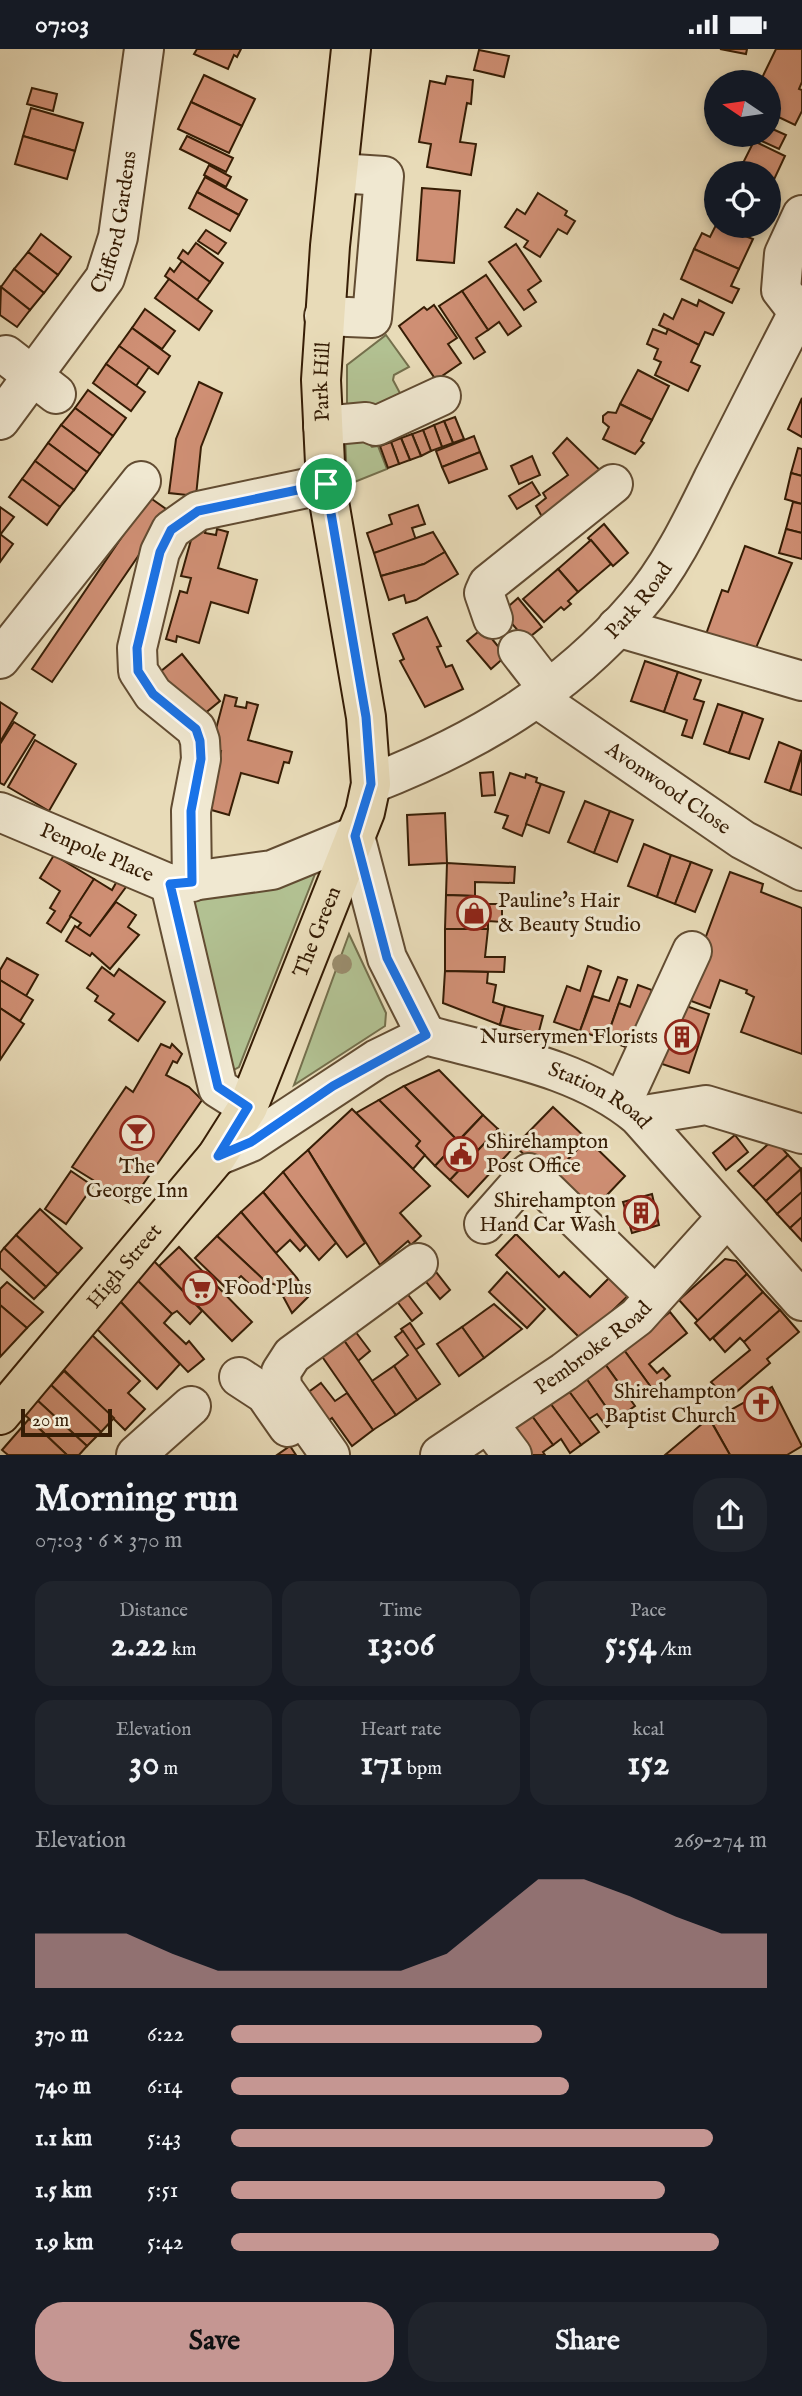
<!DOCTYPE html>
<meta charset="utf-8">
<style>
body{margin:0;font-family:"IM FELL English",serif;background:#20242c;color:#f1f3f6;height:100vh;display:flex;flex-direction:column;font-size:26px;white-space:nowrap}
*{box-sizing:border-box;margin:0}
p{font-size:23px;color:#9ea1a6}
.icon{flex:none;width:38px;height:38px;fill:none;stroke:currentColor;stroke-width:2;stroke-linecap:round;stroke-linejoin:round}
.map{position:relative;height:1406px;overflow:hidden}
.drawer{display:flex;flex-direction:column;background:#171b24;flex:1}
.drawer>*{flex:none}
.needle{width:46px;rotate:283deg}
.tools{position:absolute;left:704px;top:21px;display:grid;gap:14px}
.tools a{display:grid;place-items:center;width:77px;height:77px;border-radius:50%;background:#171b24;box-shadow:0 4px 10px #0003;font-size:35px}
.scale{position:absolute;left:21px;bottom:18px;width:91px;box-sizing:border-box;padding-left:7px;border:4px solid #361d05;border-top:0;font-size:19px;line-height:24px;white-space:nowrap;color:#361d05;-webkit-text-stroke:5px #f0e8d1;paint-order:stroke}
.pin{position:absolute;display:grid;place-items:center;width:60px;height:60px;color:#fff;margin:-30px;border:4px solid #fff;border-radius:50%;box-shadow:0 2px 7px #0007}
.round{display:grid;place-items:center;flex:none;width:74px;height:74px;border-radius:28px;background:#20242c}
.headline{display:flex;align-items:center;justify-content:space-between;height:119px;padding:0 35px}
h1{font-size:38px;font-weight:700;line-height:52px}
.stats{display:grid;grid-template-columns:repeat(3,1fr);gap:10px;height:119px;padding:7px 35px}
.stats div{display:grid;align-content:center;border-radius:18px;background:#20242c;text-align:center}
.stats b{font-size:35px;font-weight:700}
.stats small{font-size:19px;font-weight:400}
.stats p{font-size:19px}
.chart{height:196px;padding:14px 35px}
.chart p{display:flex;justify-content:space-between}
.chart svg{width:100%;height:126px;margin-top:7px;fill:#c59692;opacity:.7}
.cta{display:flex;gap:14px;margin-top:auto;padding:14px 35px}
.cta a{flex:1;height:80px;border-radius:28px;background:#c59692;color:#111;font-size:28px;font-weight:700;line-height:80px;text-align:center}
.cta a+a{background:#20242c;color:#f1f3f6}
ul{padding:0 35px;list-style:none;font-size:23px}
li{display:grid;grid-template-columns:112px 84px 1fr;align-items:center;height:52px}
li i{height:18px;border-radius:9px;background:#c59692}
.status{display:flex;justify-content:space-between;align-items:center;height:49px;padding:0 35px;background:#171b24;direction:ltr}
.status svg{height:19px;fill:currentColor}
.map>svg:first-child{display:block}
.green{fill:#b2c192;stroke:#746f4c;stroke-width:2}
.building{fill:#cf8f74;stroke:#361d05;stroke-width:2}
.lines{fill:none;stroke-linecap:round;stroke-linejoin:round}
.minor-casing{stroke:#624c32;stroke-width:42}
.major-casing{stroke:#361d05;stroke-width:42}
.minor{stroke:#f0e8d1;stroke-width:38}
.major{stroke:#e8dbb8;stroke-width:38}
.tree{fill:#9a8d6d}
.route-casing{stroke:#fff;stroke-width:14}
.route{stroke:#1a73e8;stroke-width:9}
.labels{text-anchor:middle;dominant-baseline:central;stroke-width:6;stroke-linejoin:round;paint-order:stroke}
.street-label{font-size:21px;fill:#361d05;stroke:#f0e8d1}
.poi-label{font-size:21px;fill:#361d05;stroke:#f0e8d1;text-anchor:start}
</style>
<div class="status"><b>07:03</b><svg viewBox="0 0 49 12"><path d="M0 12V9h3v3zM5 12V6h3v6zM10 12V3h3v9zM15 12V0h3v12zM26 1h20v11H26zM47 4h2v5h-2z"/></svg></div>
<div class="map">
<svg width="802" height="1406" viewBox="0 0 802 1406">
<rect width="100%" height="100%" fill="#e8dbb8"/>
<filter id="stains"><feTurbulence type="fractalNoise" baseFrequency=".00286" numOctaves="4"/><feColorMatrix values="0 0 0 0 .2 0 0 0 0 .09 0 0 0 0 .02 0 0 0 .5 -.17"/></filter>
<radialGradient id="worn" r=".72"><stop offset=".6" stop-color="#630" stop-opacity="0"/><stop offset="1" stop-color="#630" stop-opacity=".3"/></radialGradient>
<g class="green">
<path d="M386,286L409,318L394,326L393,331L401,346L347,370V316Z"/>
<path d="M345,385L362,386L372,398L378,397L387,420L347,436Z"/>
<path d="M309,822L315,825L239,1018L230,1023L190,847Z"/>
<path d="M349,885L386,964L385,977L294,1036Z"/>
</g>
<g class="building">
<path d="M197,0H241L237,8L234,6L228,20L194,5Z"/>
<path d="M720,0H747L746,5Z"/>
<path d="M776,0H802V33L799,40L802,41V62L795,76L768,63V33H760Z"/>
<path d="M479,1L509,7L504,28L474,21Z"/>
<path d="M204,26L255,50L242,77L191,53Z"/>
<path d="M447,27L473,31L471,55L467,54L460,93L476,95L471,126L427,118L431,95L419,93L430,32L445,35Z"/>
<path d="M32,39L57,45L53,62L27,55Z"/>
<path d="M191,53L242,77L229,104L178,80Z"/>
<path d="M31,59L83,74L75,102L23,87Z"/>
<path d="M768,78L786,86L779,100L753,88L768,86Z"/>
<path d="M23,87L75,102L67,130L15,115Z"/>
<path d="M187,87L233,109L226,123L180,100Z"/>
<path d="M754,92L785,107L771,137L768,124L739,122Z"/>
<path d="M209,116L231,128L226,138L204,126Z"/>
<path d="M205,128L247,151L239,166L197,143Z"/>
<path d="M422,139L460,142L454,214L417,211Z"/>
<path d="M197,143L239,166L230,182L189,159Z"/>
<path d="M538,144L567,162L565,166L575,172L567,185L558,180L540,208L524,198L528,192L505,178L517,160L525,165Z"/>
<path d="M716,176L753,190L739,220L694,200L702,184L710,188Z"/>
<path d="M206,181L226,194L218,205L198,192Z"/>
<path d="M41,185L71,208L58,226L28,203Z"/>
<path d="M196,194L223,214L210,233L178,209L183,201L188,205Z"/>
<path d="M516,195L541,232L528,241L536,253L524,261L489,213Z"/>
<path d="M694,200L739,220L731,237L739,240L732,254L681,230Z"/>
<path d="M28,203L58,226L44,244L14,220Z"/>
<path d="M182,212L210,233L197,251L165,227L170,219L174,223Z"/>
<path d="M14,220L44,244L30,261L1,238Z"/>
<path d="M486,226L521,277L508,286L499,273L488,281L462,242Z"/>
<path d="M169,230L212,262L199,281L155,249Z"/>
<path d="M1,238L30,261L17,278L0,266Z"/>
<path d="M462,242L488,281L476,289L485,303L474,310L439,257Z"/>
<path d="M682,250L697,257L699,251L724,264L713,286L705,283L699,296L659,276L664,265L673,270Z"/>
<path d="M434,256L457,289L448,295L461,314L436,331L399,277L424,258L427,261Z"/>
<path d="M145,260L175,282L162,300L132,279Z"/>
<path d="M132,279L170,307L158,325L119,297Z"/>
<path d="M653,280L666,285L668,280L699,296L691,313L700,317L688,342L655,326L661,313L654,310L658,300L647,295Z"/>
<path d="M119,297L149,318L136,337L106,315Z"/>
<path d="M106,315L145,343L131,362L93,334Z"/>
<path d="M638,321L669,337L652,371L620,355Z"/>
<path d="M199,333L222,344L201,398L196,447L169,444L176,390Z"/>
<path d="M88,341L126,369L113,387L75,359Z"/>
<path d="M802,349V388L788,380Z"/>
<path d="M620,355L652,371L641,392L644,394L635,405L603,390L609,378L603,373V367L608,363L616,364Z"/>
<path d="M75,359L113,387L100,405L61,376Z"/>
<path d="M455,368L464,390L453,394L444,372Z"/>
<path d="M444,372L453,394L442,398L434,376Z"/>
<path d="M61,376L100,405L87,423L48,394Z"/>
<path d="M434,376L442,398L431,402L423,381Z"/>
<path d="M423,381L431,402L421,407L412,385Z"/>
<path d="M412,385L421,407L410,411L401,389Z"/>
<path d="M474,387L480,403L442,418L436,402Z"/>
<path d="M401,389L410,411L399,415L391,393Z"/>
<path d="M567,389L609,430L545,473L536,457L546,449L543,444L568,426L553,404Z"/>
<path d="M391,393L399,415L388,419L380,397Z"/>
<path d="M48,394L87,423L74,441L35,412Z"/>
<path d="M798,399L802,400V427L791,424Z"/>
<path d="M480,403L487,420L449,434L442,418Z"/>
<path d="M532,407L540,426L519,435L511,417Z"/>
<path d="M35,412L74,441L60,458L22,430Z"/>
<path d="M791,424L802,427V455L785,450Z"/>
<path d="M22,430L60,458L47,476L9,448Z"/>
<path d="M532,433L540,446L517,460L509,447Z"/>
<path d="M149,448L169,462L52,633L32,620Z"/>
<path d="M793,453L802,455V484L786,480Z"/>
<path d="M418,456L425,475L412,479L416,491L374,504L367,484L392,475L389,466Z"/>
<path d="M0,458L14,468L0,486Z"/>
<path d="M196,473L207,476L205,484L216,486L217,480L228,483L218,519L257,531L248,564L211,553L199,594L177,587L176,593L166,590L180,542L187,544L191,529L181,527Z"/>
<path d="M604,475L628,504L613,517L588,489Z"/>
<path d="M786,480L802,484V510L779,504Z"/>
<path d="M433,483L445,503L424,515L381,527L374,504Z"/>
<path d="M0,485L13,495L0,513Z"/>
<path d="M591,491L611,515L578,543L558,520Z"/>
<path d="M745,497L792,514L753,606L705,588L722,541L728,543Z"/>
<path d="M445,503L458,525L416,551L406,554L404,546L389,551L381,527L424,515Z"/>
<path d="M558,520L578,543L568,552L571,555L564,561L561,558L544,573L523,550Z"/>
<path d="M518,549L542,578L526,591L502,563Z"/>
<path d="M427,568L441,597L437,598L446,618L452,616L463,640L425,658L400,612L404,610L393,585Z"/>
<path d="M483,579L506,607L491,620L467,592Z"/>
<path d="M182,605L220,652L198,670L160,623Z"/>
<path d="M645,612L678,623L664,663L631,652Z"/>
<path d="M678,623L701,631L694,650L704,653L692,689L682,686L687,671L664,663Z"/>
<path d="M225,646L237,649L235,657L246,659L247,653L258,656L248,691L292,703L289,714L284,713L278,734L241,724L229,766L208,760L221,702L211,699Z"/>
<path d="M0,653L17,664L0,693Z"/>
<path d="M718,655L743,663L729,704L704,695Z"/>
<path d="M743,663L763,670L749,710L729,704Z"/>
<path d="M14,673L35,686L4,736L0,734V695Z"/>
<path d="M35,691L76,715L49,762L8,738Z"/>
<path d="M779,693L802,702L790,742L765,733Z"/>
<path d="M802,706V746L790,742Z"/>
<path d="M493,723L495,746L482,747L480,724Z"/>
<path d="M510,724L525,729L526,725L537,729L536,733L541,735L522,787L503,779L508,767L495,763Z"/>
<path d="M541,735L564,743L549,784L526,775Z"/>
<path d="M585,752L610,762L594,804L568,793Z"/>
<path d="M610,762L633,771L617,813L594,804Z"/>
<path d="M445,764L447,814L409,816L407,766Z"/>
<path d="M644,795L671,806L657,848L628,837Z"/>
<path d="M54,806L94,830L61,883L47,874L55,862L50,859L60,842L40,829Z"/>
<path d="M671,806L691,813L675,855L657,848Z"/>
<path d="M691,813L712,821L695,863L675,855Z"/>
<path d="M447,814L515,818L514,834L475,833V847L446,846Z"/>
<path d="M730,823L763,835L761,843L802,859V1005L741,983L754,948L746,944L747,941L720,931L710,959L683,949Z"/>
<path d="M94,830L112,841L117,832L126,838L90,887L77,879L81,874L70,867Z"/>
<path d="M446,846L475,847L474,855H502V873L488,872V880H445Z"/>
<path d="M116,853L136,866L128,878L139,886L110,920L92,904L90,907L66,892L75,877L90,887Z"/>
<path d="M445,880H488L485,908H505L504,923L445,922Z"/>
<path d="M7,909L38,926L26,947L0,931V921Z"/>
<path d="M588,917L601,922L580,982L554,973L567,937L580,942Z"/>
<path d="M102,918L114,927L119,920L165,953L138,992L109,971L114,965L95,952L98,947L87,939Z"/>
<path d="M445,922L488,923L487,934L496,936L493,953L505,957L500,976L443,954Z"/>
<path d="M618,928L627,931L606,991L580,982L593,947L609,952Z"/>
<path d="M0,931L33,951L20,972L0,959Z"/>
<path d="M638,936L652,941L631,1000L606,991L619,954L630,958Z"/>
<path d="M678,954L709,965L689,1024L653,1012Z"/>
<path d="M505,957L543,967L538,986L500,976Z"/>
<path d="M0,959L24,975L0,1011Z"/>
<path d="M161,995L170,999L172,995L182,1005L177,1014L173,1012L166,1026L189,1038L202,1051L130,1154L72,1118L126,1038L133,1043Z"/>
<path d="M439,1021L483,1066L458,1092L404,1037Z"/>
<path d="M404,1037L458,1092L435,1117L416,1097L420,1092L379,1051Z"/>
<path d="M379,1051L420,1092L416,1097L425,1106L413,1120L356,1064Z"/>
<path d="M553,1058L587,1090L550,1130L515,1097Z"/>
<path d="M352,1060L430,1137L400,1164L421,1187L411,1196L408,1192L380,1216L308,1101Z"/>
<path d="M483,1066L498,1080L450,1131L435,1117Z"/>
<path d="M498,1080L515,1097L468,1148L450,1131Z"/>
<path d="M735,1086L748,1103L726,1121L713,1104Z"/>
<path d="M587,1090L625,1127L588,1166L550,1130Z"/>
<path d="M774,1090L788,1106L753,1138L738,1122Z"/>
<path d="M308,1101L365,1194L347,1208L283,1123Z"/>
<path d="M788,1106L801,1120L766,1152L753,1138Z"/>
<path d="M801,1120L802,1143L777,1165L766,1152Z"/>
<path d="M71,1122L93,1137L66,1175L45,1160Z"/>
<path d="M283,1123L336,1194L319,1211L263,1143Z"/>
<path d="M263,1143L306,1196L300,1202L290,1191L276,1204L241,1163Z"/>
<path d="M802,1143V1168L790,1179L777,1165Z"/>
<path d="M652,1145L659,1176L632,1184L623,1153Z"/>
<path d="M40,1160L82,1199L58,1225L16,1186Z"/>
<path d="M241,1163L297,1229L308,1248L292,1264L277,1236L266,1233L217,1187Z"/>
<path d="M802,1168V1192L790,1179Z"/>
<path d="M516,1185L559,1228L564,1223L590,1248L616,1222L635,1240L582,1291L496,1206Z"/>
<path d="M16,1186L58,1225L46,1238L4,1199Z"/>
<path d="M217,1187L266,1233L258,1243L241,1227L227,1240L195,1209Z"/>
<path d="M179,1198L252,1273L232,1292L159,1217Z"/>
<path d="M4,1199L46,1238L34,1250L0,1219V1204Z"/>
<path d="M725,1210L736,1212L747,1225L698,1272L679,1251Z"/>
<path d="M153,1211L202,1262L190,1275L177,1262L172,1265L135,1229Z"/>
<path d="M433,1219L450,1241L440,1250L422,1228Z"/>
<path d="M507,1223L545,1260L527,1279L489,1243Z"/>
<path d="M747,1225L763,1243L710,1291L695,1274Z"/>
<path d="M135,1229L172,1265L164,1274L186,1295L189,1292L204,1310L188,1323L116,1248Z"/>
<path d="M7,1233L43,1263L27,1279L0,1256V1240Z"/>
<path d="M406,1243L422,1264L412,1272L396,1251Z"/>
<path d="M763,1243L780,1261L744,1293L740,1289L725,1303L713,1289Z"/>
<path d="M116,1248L180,1315L157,1340L91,1274Z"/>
<path d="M494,1255L522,1280L484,1309L462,1278Z"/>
<path d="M0,1256L27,1279L0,1308Z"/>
<path d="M780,1261L799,1283L767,1310L770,1314L727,1351L711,1333L750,1301L744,1293Z"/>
<path d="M670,1263L687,1284L649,1315L657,1324L663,1319L670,1327L653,1341L624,1301Z"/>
<path d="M410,1274L424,1295L415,1301L401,1280Z"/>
<path d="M462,1278L484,1309L459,1327L437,1295Z"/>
<path d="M355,1282L370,1302L358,1312L343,1290Z"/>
<path d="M403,1282L440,1335L417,1351L394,1317L408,1306L395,1288Z"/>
<path d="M91,1285L140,1332L128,1344L145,1360L125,1381L60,1317Z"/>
<path d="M343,1290L396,1366L373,1381L321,1306Z"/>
<path d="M624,1301L653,1341L643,1349L635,1338L626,1344L605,1315Z"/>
<path d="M605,1315L635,1357L615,1371L586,1329Z"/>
<path d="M394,1317L417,1351L396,1366L372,1332Z"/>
<path d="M64,1322L114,1369L101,1383L51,1336Z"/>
<path d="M586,1329L615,1371L607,1378L597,1365L589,1370L568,1341Z"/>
<path d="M321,1334L335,1352L347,1344L373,1381L352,1397L332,1369L319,1379L299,1350Z"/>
<path d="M51,1336L101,1383L87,1397L37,1351Z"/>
<path d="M772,1338L802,1397L787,1406H730L711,1372Z"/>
<path d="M568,1341L599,1383L581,1396L550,1354Z"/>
<path d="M37,1351L87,1397L79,1406H67L24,1365Z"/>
<path d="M550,1354L581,1396L570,1404L561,1390L553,1396L532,1367Z"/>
<path d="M532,1367L553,1396L543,1403L545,1406H530L513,1380Z"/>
<path d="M709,1369L730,1406H665Z"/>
<path d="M29,1370L67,1406H8L2,1401Z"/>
<path d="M290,1397L296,1406H277Z"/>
</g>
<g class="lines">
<g class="minor-casing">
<g id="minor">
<path d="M798,263L781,241L784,205L802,166"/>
<path d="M324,267L372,269L384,127L338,124"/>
<path d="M6,306L56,345"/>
<path id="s1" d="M0,371L105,229L118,188L144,0"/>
<path d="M323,377L366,373L376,377L441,347"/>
<path d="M493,570L484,544L488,535L613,435"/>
<path d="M617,578L802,632"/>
<path d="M518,601L549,641"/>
<path d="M0,610L141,432"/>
<path id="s2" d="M538,650L743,791L802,822"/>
<path id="s3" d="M371,735C476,694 563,643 637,557C669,521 692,473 713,430C743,372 772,313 802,256"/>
<path id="s4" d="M0,763L170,835L272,821L355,787L387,909L426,986"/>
<path d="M192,833L191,762L201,710L200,692L196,680L153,645L138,622L137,599L160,503L171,481L198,462L326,435"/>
<path d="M170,835L218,1039L248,1058"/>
<path d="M622,1054L692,902"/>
<path d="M638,1067L706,1056L802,1085"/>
<path id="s5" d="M217,1107L251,1093L377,1010L426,986C498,1006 579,1018 638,1067L802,1252"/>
<path d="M484,1175L529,1124L655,1247"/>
<path d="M239,1328L265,1345L288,1378"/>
<path d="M488,1374L512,1406"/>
<path d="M136,1406L191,1357"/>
<path d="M330,1406L282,1338L281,1323L292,1306L418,1214"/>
<path id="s6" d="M440,1406L564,1323L637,1268L726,1169"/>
</g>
</g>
<g class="major-casing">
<g id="major">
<path id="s7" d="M0,1366L217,1107L248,1058L365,763L371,735L366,668L326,435L321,331L330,197L351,0"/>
</g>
</g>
<use href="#minor" class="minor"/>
<use href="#major" class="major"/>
</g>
<circle class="tree" cx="342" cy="915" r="10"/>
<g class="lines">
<g class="route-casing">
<path id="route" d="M326,435L366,668L371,735L355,787L387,909L426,986L333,1037L251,1093L218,1107L248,1058L218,1038L170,835L192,833L191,762L201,710L200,692L196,680L153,645L138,622L137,599L160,503L171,481L198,462Z"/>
</g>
<use href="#route" class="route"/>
</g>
<defs>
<g id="shop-ring" transform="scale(1.75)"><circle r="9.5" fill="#f0e8d1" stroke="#8f2418" stroke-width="1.5"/><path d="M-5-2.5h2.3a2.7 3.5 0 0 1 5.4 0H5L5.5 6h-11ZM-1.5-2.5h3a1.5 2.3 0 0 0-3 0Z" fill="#8f2418"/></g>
<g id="building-ring" transform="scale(1.75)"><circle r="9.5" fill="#f0e8d1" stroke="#8f2418" stroke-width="1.5"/><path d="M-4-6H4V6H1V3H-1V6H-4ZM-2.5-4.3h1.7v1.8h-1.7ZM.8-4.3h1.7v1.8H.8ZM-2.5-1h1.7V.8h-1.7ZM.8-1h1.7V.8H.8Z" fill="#8f2418"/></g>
<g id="bar-ring" transform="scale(1.75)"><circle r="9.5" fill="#f0e8d1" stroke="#8f2418" stroke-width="1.5"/><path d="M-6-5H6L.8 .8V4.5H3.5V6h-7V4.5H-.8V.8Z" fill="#8f2418"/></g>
<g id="civic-ring" transform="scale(1.75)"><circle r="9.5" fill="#f0e8d1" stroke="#8f2418" stroke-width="1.5"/><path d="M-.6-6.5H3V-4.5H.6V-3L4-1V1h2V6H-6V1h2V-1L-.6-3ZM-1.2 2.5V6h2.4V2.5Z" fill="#8f2418"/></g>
<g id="supermarket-ring" transform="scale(1.75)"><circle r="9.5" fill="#f0e8d1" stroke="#8f2418" stroke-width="1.5"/><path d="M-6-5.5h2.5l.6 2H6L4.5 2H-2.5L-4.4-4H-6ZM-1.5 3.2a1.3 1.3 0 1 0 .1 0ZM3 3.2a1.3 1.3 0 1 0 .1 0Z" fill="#8f2418"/></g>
<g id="church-ring" transform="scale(1.75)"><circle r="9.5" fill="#f0e8d1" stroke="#8f2418" stroke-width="1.5"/><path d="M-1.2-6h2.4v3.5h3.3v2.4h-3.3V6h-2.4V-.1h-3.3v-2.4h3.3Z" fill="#8f2418"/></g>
</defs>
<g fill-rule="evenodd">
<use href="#shop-ring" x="474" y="864"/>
<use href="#building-ring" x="682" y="988"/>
<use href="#bar-ring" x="137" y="1084"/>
<use href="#civic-ring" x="461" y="1105"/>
<use href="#building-ring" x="641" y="1164"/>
<use href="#supermarket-ring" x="200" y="1239"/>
<use href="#church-ring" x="761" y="1355"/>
</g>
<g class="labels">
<g class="street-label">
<text stroke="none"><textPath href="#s1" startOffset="233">Clifford Gardens</textPath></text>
<text stroke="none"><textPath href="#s7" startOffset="1148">Park Hill</textPath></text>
<text stroke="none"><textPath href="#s3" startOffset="329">Park Road</textPath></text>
<text stroke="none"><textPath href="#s2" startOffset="158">Avonwood Close</textPath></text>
<text stroke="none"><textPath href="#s4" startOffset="105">Penpole Place</textPath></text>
<text stroke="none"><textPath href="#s7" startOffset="584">The Green</textPath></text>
<text stroke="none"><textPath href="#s5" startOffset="427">Station Road</textPath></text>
<text stroke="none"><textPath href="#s7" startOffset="194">High Street</textPath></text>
<text stroke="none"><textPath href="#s6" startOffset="187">Pembroke Road</textPath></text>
</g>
<g class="poi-label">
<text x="498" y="852">Pauline's Hair<tspan x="498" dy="24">&amp; Beauty Studio</tspan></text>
<text x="658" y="988" text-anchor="end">Nurserymen Florists</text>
<text x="486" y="1093">Shirehampton<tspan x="486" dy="24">Post Office</tspan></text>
<text x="137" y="1118" text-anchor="middle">The<tspan x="137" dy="24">George Inn</tspan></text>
<text x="616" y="1152" text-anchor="end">Shirehampton<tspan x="616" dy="24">Hand Car Wash</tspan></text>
<text x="224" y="1239">Food Plus</text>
<text x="736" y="1343" text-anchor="end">Shirehampton<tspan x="736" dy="24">Baptist Church</tspan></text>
</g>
</g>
<rect width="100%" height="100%" filter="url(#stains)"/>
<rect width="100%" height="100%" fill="url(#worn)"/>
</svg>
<div class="tools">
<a><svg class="needle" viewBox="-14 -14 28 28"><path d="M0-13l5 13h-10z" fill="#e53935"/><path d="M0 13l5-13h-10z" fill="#9ea1a6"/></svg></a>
<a><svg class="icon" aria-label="locate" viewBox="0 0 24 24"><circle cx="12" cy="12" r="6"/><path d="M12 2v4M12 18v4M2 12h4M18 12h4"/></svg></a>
</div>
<div class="scale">20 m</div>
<div class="pin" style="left:326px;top:435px;background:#1e9e55"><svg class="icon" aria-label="arrive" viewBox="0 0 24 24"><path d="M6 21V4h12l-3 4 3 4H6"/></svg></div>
</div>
<section class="drawer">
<div class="headline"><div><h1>Morning run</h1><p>07:03 · 6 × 370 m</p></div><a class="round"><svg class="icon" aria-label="share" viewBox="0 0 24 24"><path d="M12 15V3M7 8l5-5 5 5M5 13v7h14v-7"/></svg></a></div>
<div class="stats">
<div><p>Distance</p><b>2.22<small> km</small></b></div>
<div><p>Time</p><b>13:06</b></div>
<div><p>Pace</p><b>5:54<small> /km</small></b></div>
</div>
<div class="stats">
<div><p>Elevation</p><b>30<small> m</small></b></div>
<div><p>Heart rate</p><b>171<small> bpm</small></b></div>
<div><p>kcal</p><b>152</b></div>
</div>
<div class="chart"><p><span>Elevation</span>269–274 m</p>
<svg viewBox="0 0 160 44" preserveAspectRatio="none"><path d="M0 44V25L10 25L20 25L30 32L40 38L50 38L60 38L70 38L80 38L90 32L100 19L110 6L120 6L130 12L140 19L150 25L160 25V44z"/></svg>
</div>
<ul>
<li><b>370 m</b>6:22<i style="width:58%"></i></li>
<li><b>740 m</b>6:14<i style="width:63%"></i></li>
<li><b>1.1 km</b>5:43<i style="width:90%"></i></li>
<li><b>1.5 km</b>5:51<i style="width:81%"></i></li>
<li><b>1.9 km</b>5:42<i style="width:91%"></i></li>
</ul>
<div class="cta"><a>Save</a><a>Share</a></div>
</section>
